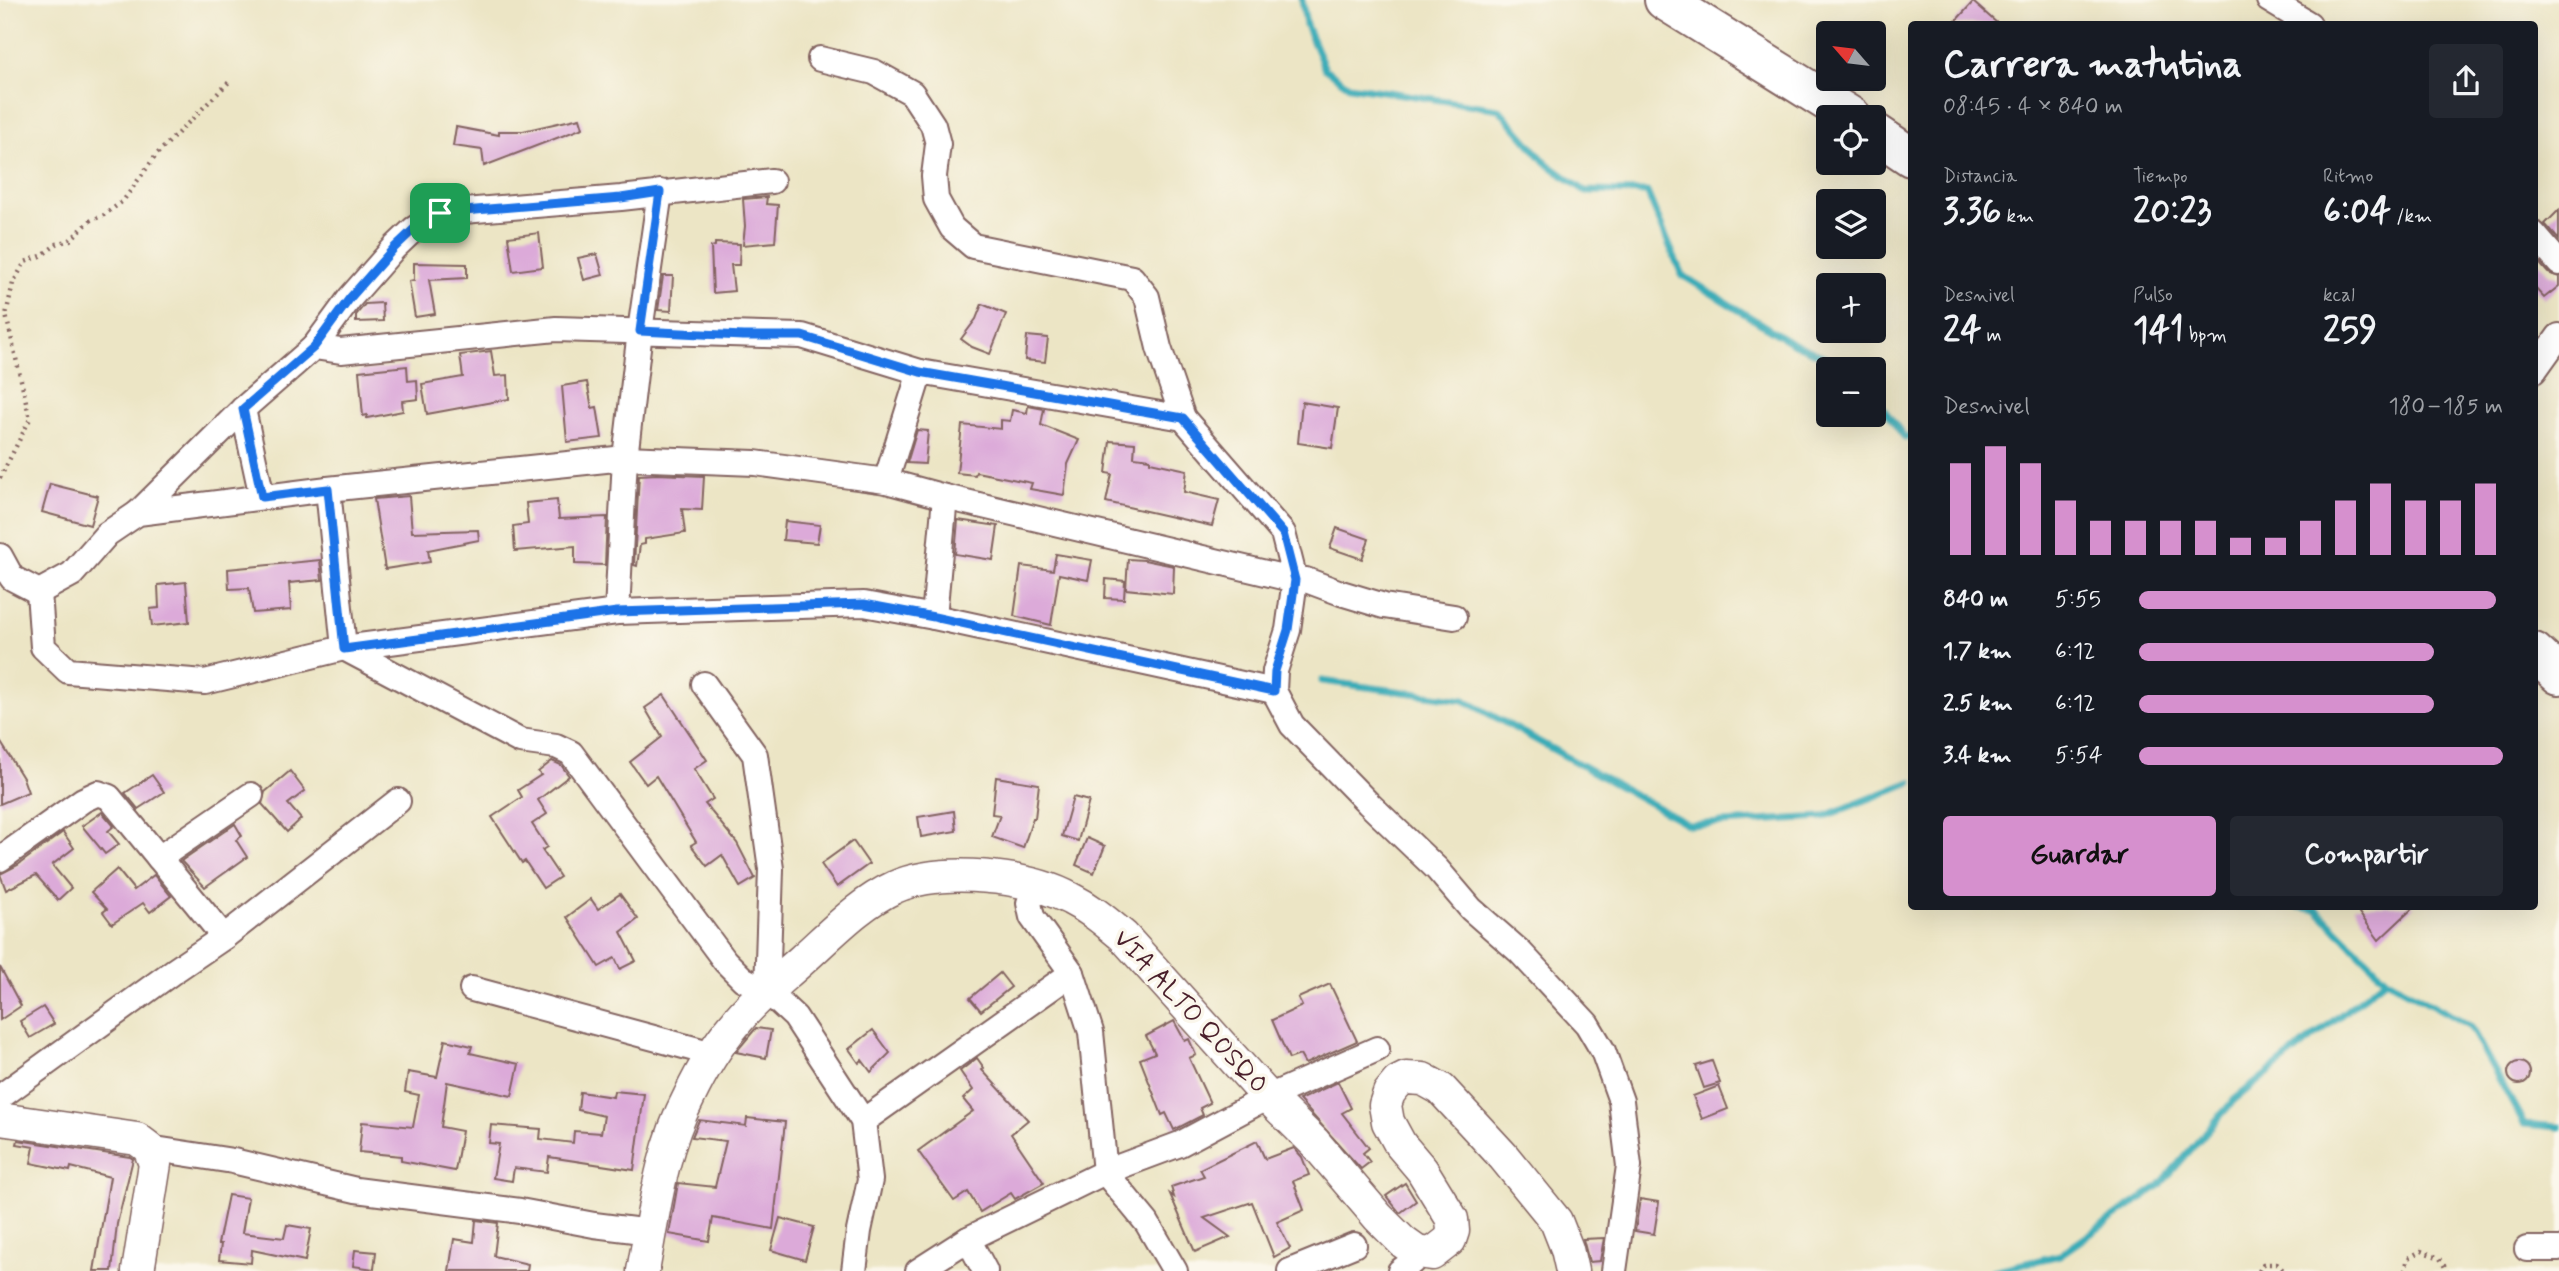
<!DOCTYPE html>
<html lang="es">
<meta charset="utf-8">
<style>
body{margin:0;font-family:Mynerve,sans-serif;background:#242831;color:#f1f3f6;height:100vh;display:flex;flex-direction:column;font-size:26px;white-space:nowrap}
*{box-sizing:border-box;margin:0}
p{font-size:23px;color:#9ea1a6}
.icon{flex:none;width:38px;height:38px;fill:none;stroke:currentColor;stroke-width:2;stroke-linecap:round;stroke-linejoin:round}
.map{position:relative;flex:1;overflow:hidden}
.panel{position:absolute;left:1908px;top:21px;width:630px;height:889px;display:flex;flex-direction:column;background:#171b24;border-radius:7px;box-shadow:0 7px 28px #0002}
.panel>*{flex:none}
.needle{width:46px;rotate:298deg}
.buttons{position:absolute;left:1816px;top:21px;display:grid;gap:14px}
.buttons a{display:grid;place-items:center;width:70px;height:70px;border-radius:7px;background:#171b24;box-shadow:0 7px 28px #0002;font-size:35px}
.pin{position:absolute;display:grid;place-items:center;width:60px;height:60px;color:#fff;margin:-30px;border-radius:14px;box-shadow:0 4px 10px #0006}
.round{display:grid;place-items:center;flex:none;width:74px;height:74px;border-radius:7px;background:#242831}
.head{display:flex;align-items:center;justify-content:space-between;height:119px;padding:0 35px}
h1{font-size:38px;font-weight:800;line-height:52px}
.figures{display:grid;grid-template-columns:repeat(3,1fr);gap:10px;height:119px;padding:7px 35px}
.figures div{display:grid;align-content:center}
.figures b{font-size:35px;font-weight:800}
.figures small{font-size:19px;font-weight:400}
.figures p{font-size:19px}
.chart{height:196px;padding:14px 35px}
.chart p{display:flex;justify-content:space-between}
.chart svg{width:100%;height:126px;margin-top:7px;stroke:#d690ce;stroke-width:6}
.action{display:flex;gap:14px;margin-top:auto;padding:14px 35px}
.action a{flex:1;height:80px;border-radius:7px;background:#d690ce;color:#111;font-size:28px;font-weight:800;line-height:80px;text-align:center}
.action a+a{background:#242831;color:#f1f3f6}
ul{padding:0 35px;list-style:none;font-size:23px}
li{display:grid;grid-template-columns:112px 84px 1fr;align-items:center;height:52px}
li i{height:18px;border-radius:9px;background:#d690ce}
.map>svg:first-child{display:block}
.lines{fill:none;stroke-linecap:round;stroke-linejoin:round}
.stream{stroke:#3bacb7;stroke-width:7}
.building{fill:#dcaad9}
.minor-casing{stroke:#836461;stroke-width:28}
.tertiary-casing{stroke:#836461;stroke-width:35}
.primary-casing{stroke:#836461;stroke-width:42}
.path{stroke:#836461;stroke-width:4.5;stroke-dasharray:2 5;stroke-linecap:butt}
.minor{stroke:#fff;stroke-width:24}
.tertiary{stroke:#fff;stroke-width:32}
.primary{stroke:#fff;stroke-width:38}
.route-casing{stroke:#fff;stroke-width:14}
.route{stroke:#1a73e8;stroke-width:9}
.labels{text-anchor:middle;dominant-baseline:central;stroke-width:7;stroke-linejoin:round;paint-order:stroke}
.street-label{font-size:26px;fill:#4a1f2b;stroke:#fbf7ec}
</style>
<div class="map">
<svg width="2559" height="1271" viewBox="0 0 2559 1271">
<rect width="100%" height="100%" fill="#fbf7ec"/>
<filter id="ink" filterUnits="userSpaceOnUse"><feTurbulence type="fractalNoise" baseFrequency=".0143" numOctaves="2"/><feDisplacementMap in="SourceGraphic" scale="14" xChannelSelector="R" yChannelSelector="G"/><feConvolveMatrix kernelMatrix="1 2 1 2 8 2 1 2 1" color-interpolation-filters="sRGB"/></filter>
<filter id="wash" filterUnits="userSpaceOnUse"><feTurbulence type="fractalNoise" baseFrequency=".00686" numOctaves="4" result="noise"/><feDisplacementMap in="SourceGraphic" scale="28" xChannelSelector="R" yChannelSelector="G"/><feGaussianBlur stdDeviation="1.57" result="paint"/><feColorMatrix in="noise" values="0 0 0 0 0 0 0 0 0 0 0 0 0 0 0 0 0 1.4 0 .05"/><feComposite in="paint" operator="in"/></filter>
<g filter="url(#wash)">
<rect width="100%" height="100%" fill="#ece5c5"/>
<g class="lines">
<g class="stream">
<path d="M1302,0L1306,25L1325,69L1349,86L1499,109L1546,163L1585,191L1647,192L1682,275L1792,343L1853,369"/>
<path d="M1874,396L1905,438L1911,436"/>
<path d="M1322,681L1464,700L1689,825L1823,817L1911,782"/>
<path d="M2294,906L2317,910L2386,979L2470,1026L2524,1124L2559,1127"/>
<path d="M1993,1271L2060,1255L2159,1186L2234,1100L2386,979"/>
</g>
</g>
<g id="blocks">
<g class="building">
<path d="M1973,2L1998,24H1953Z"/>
<path d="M580,118L583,128L484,166L482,150L453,146L456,127L499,135V131H523Z"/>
<path d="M767,197L766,204L778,205L775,242L743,245L745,226L743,199Z"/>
<path d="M2559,210V240L2545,224Z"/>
<path d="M539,233L543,267L513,271L508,237Z"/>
<path d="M715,243L740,244L739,265H731L734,291L713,293L711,247L715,246Z"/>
<path d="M597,254L603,275L584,280L578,258Z"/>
<path d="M2534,257L2548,273L2559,277V286L2544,298L2534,287Z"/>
<path d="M414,263L467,264V278L429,280L435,314L415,317L409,281L414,280Z"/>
<path d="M663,276H673L671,311L658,310Z"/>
<path d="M382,303L383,321L356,322V315L365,304Z"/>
<path d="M982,304L1006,314L990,354L972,347L961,339L976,319Z"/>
<path d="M1027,336L1048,338L1045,362L1025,360Z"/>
<path d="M491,351L495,376L508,375L509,399L427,414L422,384L463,377L460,355Z"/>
<path d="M407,366L408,381L417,380L418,399L402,401L403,411L367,418V415L363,416L359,371Z"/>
<path d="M587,382L592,408L597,407L602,438L567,442L562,386Z"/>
<path d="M1302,402L1338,408L1332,448L1298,443Z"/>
<path d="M1028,406L1044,409L1041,425L1079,440L1068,464L1064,495L1030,489L1032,483L976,472L975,475L957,473L962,425L1001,429V420L1010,421L1012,410L1027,413Z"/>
<path d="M917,430L928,431L925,464L907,463Z"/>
<path d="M1110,441L1135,443L1134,457L1150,459V462L1187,470L1184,492L1219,500L1212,526L1106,502L1112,474L1106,473Z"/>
<path d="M657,474L704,476L702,510L682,509L685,533L645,539V544L640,545L637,566L634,565L639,475Z"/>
<path d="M50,484L98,496L90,525L42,512Z"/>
<path d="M409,496L412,532L478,530L479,540L428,550L430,562L385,569L374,499Z"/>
<path d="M557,500L559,519L607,517L605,565L575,564V546L515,551L513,526L528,524L526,503Z"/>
<path d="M958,520L998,526L993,560L955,554Z"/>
<path d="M785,521L820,525L817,543L783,540Z"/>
<path d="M1337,528L1369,539L1362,559L1330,548Z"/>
<path d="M1056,554L1092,560L1088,580L1059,574L1051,625L1014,616L1021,566L1053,570Z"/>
<path d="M1128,559L1144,560L1174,566L1173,594L1126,589Z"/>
<path d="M320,560L322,580L289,583L291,610L253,613L249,588L229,589L228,569Z"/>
<path d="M1106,579L1125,581L1124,599L1105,598Z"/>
<path d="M186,582L189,622L152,626L150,609L159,608L158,585Z"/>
<path d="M664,695L707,760L694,769L713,799L705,804L737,843L755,878L740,887L722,855L707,866L691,845L696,842L656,776L646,784L630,762L662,737L645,708Z"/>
<path d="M0,741L23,778L28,792L0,804Z"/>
<path d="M552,761L561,765L569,776L538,800L547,814L532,824L547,847L542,850L560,877L543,888L525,861L522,863L492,817L522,797L518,790L541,775L538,772Z"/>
<path d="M290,771L305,791L288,804L301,819L287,832L262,804L265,792Z"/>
<path d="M152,775L164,792L138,809L125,793Z"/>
<path d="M996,777L1039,784L1035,818H1033L1023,848L992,837L1000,815L992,814Z"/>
<path d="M1073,797L1089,801L1078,841L1062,836Z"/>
<path d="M954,811L956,831L921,837L918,817Z"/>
<path d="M102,812L114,826L108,831L119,844L105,854L82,826Z"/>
<path d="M235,824L242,836L236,840L247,857L205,887L181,861Z"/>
<path d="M63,832L74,848L52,865L71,888L58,900L36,875L6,890L0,874L18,865Z"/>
<path d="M1087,838L1105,846L1094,873L1076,865Z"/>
<path d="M853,841L869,864L837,887L821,864Z"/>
<path d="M117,869L134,890L154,875L171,896L150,912L143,903L112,924L103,912L107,909L91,892Z"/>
<path d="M620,894L638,919L621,932L636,961L620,969L615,958L599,967L567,917L591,899L598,909Z"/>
<path d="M2354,906H2415L2379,940Z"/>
<path d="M0,967L21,1006L0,1020Z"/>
<path d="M1000,973L1011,987L981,1011L970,998Z"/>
<path d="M1330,984L1357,1041L1305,1064L1300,1055L1289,1059L1272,1020L1302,1006L1298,998Z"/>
<path d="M43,1007L54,1024L30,1038L20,1021Z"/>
<path d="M1174,1021L1185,1041L1189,1039L1196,1055L1189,1058L1210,1103L1200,1108L1203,1115L1174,1130L1166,1113L1162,1115L1140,1059L1155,1053L1146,1036Z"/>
<path d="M756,1028L771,1030L766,1058L736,1052Z"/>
<path d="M873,1030L890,1053L871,1072L862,1060L859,1063L849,1049Z"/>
<path d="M445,1040L472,1046L470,1053L519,1064L512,1096L447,1082L441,1127L462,1131L455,1171L401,1161V1156L359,1152L362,1122L413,1127L419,1095L405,1092L408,1072L437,1077Z"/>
<path d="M977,1058L984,1068L982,1070L1028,1120L1011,1134L1044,1183L1015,1199L1011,1193L980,1212L968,1192L954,1201L918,1151L973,1111L963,1099L973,1090L960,1071Z"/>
<path d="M1712,1061L1720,1083L1704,1088L1696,1066Z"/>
<circle cx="2519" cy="1073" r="11"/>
<path d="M1338,1082L1351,1108L1342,1113L1369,1148L1363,1153L1370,1162L1361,1169L1299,1100Z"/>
<path d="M1719,1086L1728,1109L1702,1119L1693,1096Z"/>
<path d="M614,1091L644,1094L634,1170L549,1157L547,1172L514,1168L512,1181L493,1178L499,1144L489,1143L491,1125L541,1129L540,1139L573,1143L574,1131L601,1133L604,1116L578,1110L580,1092L613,1097Z"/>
<path d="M747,1118L785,1122L773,1229L713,1218L709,1241L669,1234L678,1183L715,1187L726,1141L692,1137L699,1120L746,1126Z"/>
<path d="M18,1140L130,1157L133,1159L117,1224L112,1271H94L110,1177L71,1167L70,1171L31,1163L34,1147L17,1144Z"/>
<path d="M1257,1141L1265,1159L1294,1148L1302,1157L1309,1175L1293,1181L1304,1210L1277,1222L1290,1248L1274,1257L1252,1202L1204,1218L1230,1237L1195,1252L1170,1194L1174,1197L1171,1187L1204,1176L1200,1169Z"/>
<path d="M1405,1183L1416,1201L1400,1213L1386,1196Z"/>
<path d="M228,1195L248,1198L242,1233L284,1238L287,1225L311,1229L305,1261L252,1250L251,1263L219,1260L221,1244H218Z"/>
<path d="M1640,1199L1659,1202L1654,1234L1635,1231Z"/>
<path d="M780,1218L814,1227L805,1260L771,1250Z"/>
<path d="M476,1220L498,1223L494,1256L528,1264L527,1271H449L454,1239L474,1242Z"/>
<path d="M1604,1238L1600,1261L1589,1262L1583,1239Z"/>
<path d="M355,1250L376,1252L374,1269L353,1266Z"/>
</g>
</g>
</g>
<g filter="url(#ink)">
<use href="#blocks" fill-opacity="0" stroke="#836461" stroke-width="2"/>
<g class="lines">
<g class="minor-casing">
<g id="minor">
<path d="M2269,0L2309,24"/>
<path d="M820,59L874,72L912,93L933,125L938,144L934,176L936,199L952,228L973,246L1132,278L1147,297L1159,348L1183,418"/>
<path d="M2534,234L2559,263"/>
<path d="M314,347L341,351L556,329L802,336L920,372"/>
<path d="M2534,371L2559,336"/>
<path d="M243,409L262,497"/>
<path d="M886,481L920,372L1183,418L1283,533L1295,580L1288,630L1275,671L1274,691L1292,725L1368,803L1437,869L1471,909L1520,952L1587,1024L1603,1051L1621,1101L1629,1166L1614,1271"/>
<path d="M328,489L344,648L520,741L556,746L571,753L725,961L743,979L767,991L795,1017L863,1121L870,1180L859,1231L854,1271"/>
<path d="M138,513L243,409L314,347L350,298L394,248L414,229L440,213L621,198L772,181"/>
<path d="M0,556L12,578L39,592L72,574L107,534L138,513L328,489L625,458L755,463L886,481L945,497L1295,580H1306L1341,593L1384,606L1454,617"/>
<path d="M39,592L43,647L68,671L205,682L344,648L617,612L864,604L934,617L1274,691"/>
<path d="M617,612L625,458L640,331L660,192"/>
<path d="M934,617L945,497"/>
<path d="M704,684L755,755L771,869L767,991"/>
<path d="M159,858L251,795"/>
<path d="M0,859L83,800L98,793L109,797L224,937"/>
<path d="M1037,887L1029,903L1032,917L1072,973L1091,1032L1105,1172L1147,1223L1175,1271"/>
<path d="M472,989L713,1054"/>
<path d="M0,1097L174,971L224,937L398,801"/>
<path d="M863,1121L1072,973"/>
<path d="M149,1148L233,1161L356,1190L520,1211L594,1225L650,1232"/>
<path d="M968,1239L985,1271"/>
<path d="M2527,1249H2559"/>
<path d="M918,1271L968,1239L1105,1172L1180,1144L1268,1097L1377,1049"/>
<path d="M1290,1271L1354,1245"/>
<path d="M1400,1271L1412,1262L1417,1252"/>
</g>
</g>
<g class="tertiary-casing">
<g id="tertiary">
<path d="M0,1119L137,1139L149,1148L155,1164L138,1271"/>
<path d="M643,1271C654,1212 661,1150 689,1097C701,1072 716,1046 734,1025C753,1000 780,980 803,959C832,933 860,903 895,887C942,867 1027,875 1071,899C1091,909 1106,922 1123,936L1268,1097L1315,1143L1378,1217L1403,1242L1417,1252L1432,1254L1450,1240L1453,1231L1452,1219L1422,1170L1400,1144L1388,1122L1385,1105L1389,1093L1398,1082L1406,1078L1423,1079L1441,1089L1503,1156L1556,1221L1567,1249L1572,1271"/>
</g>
</g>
<g class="primary-casing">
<g id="primary">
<path d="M1664,0L1852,117"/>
<path d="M1874,132L1911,157"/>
<path d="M2534,652L2559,675"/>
</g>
</g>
<g class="path">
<path d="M0,478L30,419L6,315L13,283L25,262L41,256L57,244L70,240L90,221L104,215L123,201L157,154L230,81"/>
<path d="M2259,1271L2263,1264H2277L2284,1271"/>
<path d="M2405,1271L2408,1258L2421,1251L2440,1258L2447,1271"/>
</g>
<use href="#minor" class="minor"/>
<use href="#tertiary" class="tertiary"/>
<use href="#primary" class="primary"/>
</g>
</g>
<g class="lines" filter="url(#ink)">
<g class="route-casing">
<path id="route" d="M660,192L640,331L743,336H802L920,372L1183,418L1283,533L1295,580L1288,630L1275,671L1274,691L934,617L864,604L617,612L344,649L328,489L262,497L243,409L314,347L350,298L394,248L414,229L440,213L621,198Z"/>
</g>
<use href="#route" class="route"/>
</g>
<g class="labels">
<g class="street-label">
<text transform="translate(1190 1012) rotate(47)">VIA ALTO QOSQO</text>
</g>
</g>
</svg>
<div class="buttons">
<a><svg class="needle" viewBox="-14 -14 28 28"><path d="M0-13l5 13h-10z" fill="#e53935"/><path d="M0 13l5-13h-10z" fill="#9ea1a6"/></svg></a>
<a><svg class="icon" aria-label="locate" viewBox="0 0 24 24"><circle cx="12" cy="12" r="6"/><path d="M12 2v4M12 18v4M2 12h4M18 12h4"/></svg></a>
<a><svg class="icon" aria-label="layers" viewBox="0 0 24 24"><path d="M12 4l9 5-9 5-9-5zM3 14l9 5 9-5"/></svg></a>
<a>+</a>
<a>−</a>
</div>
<div class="pin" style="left:440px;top:213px;background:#1e9e55"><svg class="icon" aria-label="arrive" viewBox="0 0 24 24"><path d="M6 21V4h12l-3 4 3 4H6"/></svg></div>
<section class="panel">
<div class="head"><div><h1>Carrera matutina</h1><p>08:45 · 4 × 840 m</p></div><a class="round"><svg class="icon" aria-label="share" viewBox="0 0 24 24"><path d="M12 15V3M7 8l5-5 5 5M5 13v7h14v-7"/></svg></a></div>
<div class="figures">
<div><p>Distancia</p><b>3.36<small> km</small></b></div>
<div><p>Tiempo</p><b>20:23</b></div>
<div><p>Ritmo</p><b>6:04<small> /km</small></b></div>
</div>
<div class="figures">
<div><p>Desnivel</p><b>24<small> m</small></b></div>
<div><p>Pulso</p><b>141<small> bpm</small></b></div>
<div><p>kcal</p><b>259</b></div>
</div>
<div class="chart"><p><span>Desnivel</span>180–185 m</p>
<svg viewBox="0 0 160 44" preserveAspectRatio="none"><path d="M5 44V12M15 44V6M25 44V12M35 44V25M45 44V32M55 44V32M65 44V32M75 44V32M85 44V38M95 44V38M105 44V32M115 44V25M125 44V19M135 44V25M145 44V25M155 44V19"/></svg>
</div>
<ul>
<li><b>840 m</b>5:55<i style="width:98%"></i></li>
<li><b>1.7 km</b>6:12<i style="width:81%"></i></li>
<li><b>2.5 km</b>6:12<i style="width:81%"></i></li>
<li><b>3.4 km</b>5:54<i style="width:100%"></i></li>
</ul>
<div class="action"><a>Guardar</a><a>Compartir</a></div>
</section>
</div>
